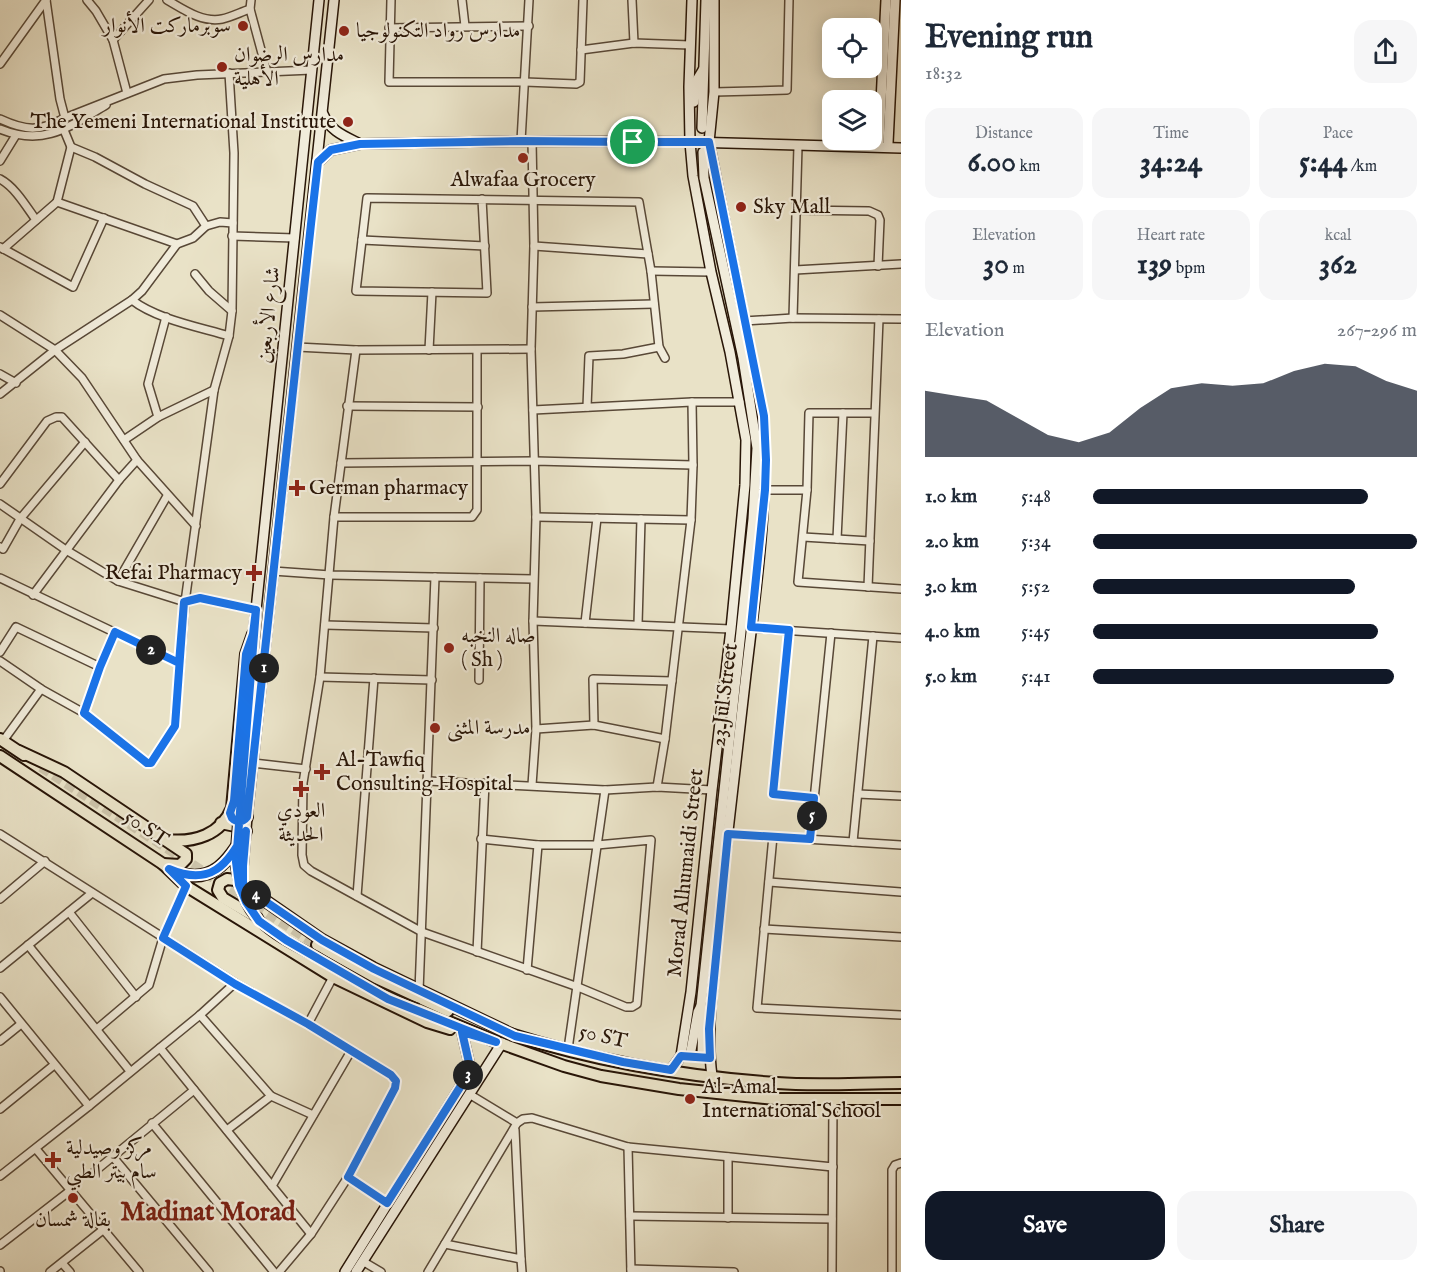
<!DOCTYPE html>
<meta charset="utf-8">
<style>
body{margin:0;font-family:"IM FELL English",Amiri,serif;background:#f6f6f7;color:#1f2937;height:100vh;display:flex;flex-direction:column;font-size:22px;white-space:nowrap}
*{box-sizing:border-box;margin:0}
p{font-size:20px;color:#747a83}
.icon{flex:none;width:33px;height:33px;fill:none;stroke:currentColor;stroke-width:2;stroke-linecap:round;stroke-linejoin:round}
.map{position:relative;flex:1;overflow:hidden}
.details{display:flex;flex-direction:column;background:#fff;width:540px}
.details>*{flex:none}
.buttons{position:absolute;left:822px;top:18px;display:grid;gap:12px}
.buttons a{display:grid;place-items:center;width:60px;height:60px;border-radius:12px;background:#fff;box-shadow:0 3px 15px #0003;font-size:30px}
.pin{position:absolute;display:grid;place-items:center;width:51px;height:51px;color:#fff;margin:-26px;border:3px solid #fff;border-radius:50%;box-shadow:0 2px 6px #0007}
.km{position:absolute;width:30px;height:30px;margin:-15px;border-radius:50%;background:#222;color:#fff;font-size:16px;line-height:30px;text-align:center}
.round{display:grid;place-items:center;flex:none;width:63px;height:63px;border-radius:18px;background:#f6f6f7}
.overview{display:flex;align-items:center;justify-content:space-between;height:102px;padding:0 24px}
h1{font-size:33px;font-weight:700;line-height:45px}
.metrics{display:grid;grid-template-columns:repeat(3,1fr);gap:9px;height:102px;padding:6px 24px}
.metrics div{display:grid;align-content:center;border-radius:15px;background:#f6f6f7;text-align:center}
.metrics b{font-size:30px;font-weight:700}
.metrics small{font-size:16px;font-weight:400}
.metrics p{font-size:16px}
.chart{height:168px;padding:12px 24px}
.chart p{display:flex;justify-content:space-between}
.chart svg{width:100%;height:108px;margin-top:6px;fill:#111827;opacity:.7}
.cta{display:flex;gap:12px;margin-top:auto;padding:12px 24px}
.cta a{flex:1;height:69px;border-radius:18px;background:#111827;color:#fff;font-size:24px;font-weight:700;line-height:69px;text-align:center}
.cta a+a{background:#f6f6f7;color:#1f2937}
ul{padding:0 24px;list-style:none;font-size:20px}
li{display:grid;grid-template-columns:96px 72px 1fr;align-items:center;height:45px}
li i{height:15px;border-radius:8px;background:#111827}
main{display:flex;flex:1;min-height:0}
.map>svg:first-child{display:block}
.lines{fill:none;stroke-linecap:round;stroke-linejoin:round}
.primary-tunnel{stroke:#ccc3aa;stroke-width:10;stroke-dasharray:10 5;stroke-linecap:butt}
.street-casing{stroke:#584837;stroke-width:10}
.secondary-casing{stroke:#281507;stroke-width:12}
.primary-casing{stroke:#281507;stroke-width:14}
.street{stroke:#f1ecdb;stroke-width:7}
.secondary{stroke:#f1ecdb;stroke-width:9}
.primary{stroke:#e9e2c7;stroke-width:10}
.secondary-bridge-casing{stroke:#281507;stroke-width:12;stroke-linecap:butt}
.secondary-bridge{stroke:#f1ecdb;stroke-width:9}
.route-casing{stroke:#fff;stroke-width:12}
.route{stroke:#1a73e8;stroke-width:8}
.poi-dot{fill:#8f2418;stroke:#f1ecdb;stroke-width:2}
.labels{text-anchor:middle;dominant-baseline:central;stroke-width:4.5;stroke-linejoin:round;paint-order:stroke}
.poi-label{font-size:21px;fill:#281507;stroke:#f1ecdb;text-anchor:start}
.street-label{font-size:21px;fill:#281507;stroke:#f1ecdb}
.district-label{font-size:27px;font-weight:bold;fill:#7a1f14;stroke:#f1ecdb}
</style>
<main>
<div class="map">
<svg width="901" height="1272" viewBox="0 0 901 1272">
<rect width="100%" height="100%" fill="#e9e2c7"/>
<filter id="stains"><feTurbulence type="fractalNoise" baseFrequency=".00333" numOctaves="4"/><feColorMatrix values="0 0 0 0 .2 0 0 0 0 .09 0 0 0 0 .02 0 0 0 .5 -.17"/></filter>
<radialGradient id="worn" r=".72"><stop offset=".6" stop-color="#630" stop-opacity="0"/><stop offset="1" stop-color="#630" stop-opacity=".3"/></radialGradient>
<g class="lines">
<path class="primary-tunnel" d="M41,767L317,945"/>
<g class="street-casing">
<g id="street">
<path d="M46,0L60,99L65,118"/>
<path d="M87,0L96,11L113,40L127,93"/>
<path d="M167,0C183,9 202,23 222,19C231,17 241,12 250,9"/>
<path d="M251,0L250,9L267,72"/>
<path d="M391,0L389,82H525L576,84L580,82L583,0"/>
<path d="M462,0L465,26"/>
<path d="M632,0L634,43"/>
<path d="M389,28L529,26"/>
<path d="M113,40L149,0"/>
<path d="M581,50L634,43L690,45"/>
<path d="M0,64L46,0"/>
<path d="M714,92L787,90L789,0"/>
<path d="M0,119C26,131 39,132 65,118L164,79L197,75L312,70"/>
<path d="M0,129C44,147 69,127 106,105"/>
<path d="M64,130L71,147L95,157L145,184L193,206L206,226"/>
<path d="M521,141L529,0"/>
<path d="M532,141L534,246L531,349L536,517L533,621L536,729L532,785"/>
<path d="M0,161L16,135"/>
<path d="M0,179C15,187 26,206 36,220"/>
<path d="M482,199L487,293L356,291L367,198L639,202L651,271L659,347L665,358"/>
<path d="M57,202L71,147"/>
<path d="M796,210L869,211L878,215L880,220L878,266"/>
<path d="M232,236L295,238"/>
<path d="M362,240L485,246"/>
<path d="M534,246L648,254"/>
<path d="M0,247L73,287L104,218"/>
<path d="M3,249L57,202L177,244"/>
<path d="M795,270L901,264"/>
<path d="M651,271L711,272"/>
<path d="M195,274L209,291L232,311"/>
<path d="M132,300C156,319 199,327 229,336"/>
<path d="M532,307L654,304"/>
<path d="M0,315L55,350L82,378L137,460L196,526"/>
<path d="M793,318L798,146"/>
<path d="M744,321L793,318L901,319"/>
<path d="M297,347L356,350L531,349"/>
<path d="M356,350L334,517L320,677L303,783L302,855L304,865L311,871L422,932L578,987L626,1007H632L637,1004L651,840L597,845H538L481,839"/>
<path d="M429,350L432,292"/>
<path d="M0,374L16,383"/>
<path d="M0,394L55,350L132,300L142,291L177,244L193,238L206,226L220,222L233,223"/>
<path d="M347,406L478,407"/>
<path d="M587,407L589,356L623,354L659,347"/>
<path d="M533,410L692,402H740"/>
<path d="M874,413H809L807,490L798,582L901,589"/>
<path d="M158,417L148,384L166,317"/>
<path d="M124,440L158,417L214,390"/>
<path d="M341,463L535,461L693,465"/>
<path d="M0,484L47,421L56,417H62L119,480"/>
<path d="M765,490H807"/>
<path d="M0,504L66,550L118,581L185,602L200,598L256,610"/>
<path d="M334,517H472L477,510V350"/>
<path d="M536,517L691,520"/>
<path d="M803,537L870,541"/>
<path d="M837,539L843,413"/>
<path d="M0,547L3,549L20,519L85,442"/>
<path d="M273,571L330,575L533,579"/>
<path d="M0,578L179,663"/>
<path d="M118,581L167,496"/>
<path d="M868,587L879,319"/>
<path d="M33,595L119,480L137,460"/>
<path d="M533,621L731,629"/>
<path d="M585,623L597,518"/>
<path d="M638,624L641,519"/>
<path d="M325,625L434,628"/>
<path d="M751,628L901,638"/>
<path d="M789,630L773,794L814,798"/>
<path d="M0,652L16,627L100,667"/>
<path d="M0,661L41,689L84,713L147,763H151L175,726L185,602L214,390L229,336L232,311L234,153L229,73"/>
<path d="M320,677L432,680"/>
<path d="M479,680L480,578"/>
<path d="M84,713L100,667L115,632"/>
<path d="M594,725L593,679L672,681"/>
<path d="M536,729L594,725L665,739"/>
<path d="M3,741L41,689"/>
<path d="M253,763L306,769"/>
<path d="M428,781L605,790L657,787L712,790"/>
<path d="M657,787L665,739L691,520L693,465L692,402"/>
<path d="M858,794L901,796"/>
<path d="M0,834L235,983L308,1024L391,1075L396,1081L395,1088L348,1177L311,1234L279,1272"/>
<path d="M728,834L901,845"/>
<path d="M773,836L757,1008L901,1015"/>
<path d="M810,839L831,633"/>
<path d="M853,842L873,636"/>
<path d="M769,882L901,892"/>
<path d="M357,896L374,678"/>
<path d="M0,899L45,861"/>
<path d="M69,912L136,997"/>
<path d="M764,929L901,937"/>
<path d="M28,945L130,1071"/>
<path d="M477,952L485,783"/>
<path d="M0,968L92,893"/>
<path d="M527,970L538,845"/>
<path d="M419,991L435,577"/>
<path d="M0,997L89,1106"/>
<path d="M200,1015L271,1096L313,1115"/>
<path d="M308,1024L333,977"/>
<path d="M97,1029L149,985L163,938L186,886"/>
<path d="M0,1041L21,1024"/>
<path d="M160,1048L311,1234"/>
<path d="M568,1049L605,790"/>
<path d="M469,1094L517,1123"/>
<path d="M0,1109L54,1065"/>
<path d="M152,1123L274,1272"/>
<path d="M227,1130L271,1096"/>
<path d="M628,1147L631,1272"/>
<path d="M36,1149L139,1272"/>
<path d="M113,1157L209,1272"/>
<path d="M94,1172L194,1090"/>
<path d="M0,1176L89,1106L200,1015L235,983"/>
<path d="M348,1177L387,1203"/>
<path d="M272,1186L351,1051"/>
<path d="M630,1216L832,1219"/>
<path d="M728,1218V1157"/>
<path d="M445,1244L521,1259L515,1130"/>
<path d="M0,1245L71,1190"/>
<path d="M521,1259L522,1272"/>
<path d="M364,1262L381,1272"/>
<path d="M62,1263L70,1272"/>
<path d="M631,1269L734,1272"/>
<path d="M0,1271V1272"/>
<path d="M50,1272L104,1229"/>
<path d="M428,1272L517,1123L523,1119L532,1118L628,1147L833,1167"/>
<path d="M832,1272L833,1100"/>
<path d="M892,1272V1170L895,1165L901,1163"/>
</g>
</g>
<g class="secondary-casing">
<g id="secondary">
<path d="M694,102L697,80L703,70"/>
<path d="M323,114C330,131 344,136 360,144"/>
<path d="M702,128L706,0"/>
<path d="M879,143L886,0"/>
<path d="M888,143L895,0"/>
<path d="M318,162L331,150L360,144L521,141L690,142L901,148"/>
<path d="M253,639L319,0"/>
<path d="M247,889L243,887V866L247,817L334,0"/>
<path d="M690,1056L698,1012L701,1006"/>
<path d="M702,1057L703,1012L701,1006L753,519L757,448L753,422L743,358L704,178L703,152"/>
<path d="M671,1070L681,1056L691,992L712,790L731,629L745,485L746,440L730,352L711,272L693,176L690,142L689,87L692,0"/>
<path d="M712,1076C705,1023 716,971 718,918C728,837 736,755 746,674C756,589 769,502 763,416L709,142L714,92V0"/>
<path d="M345,1272L469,1073L470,1067L462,1032"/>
<path d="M356,1272L502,1043"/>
</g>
</g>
<g class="primary-casing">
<g id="primary">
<path d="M0,739L24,755"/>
<path d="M19,751L64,772L186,854V859L180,865L163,864"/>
<path d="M0,756L163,864L186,886L333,977L427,1022L450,1029"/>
<path d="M231,816L234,820L240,822L247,817"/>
<path d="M167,840C194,843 221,835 232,808L246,654L253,634"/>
<path d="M174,871C211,887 230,860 246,831L235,826L221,823"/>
<path d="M257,918L223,898L218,890L220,883L227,879L235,880L322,940L373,968L515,1036"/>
<path d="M317,945L376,978L448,1011"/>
<path d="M411,1006L497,1042L564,1066L601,1076L679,1089L775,1099H901"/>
<path d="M510,1034C595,1061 688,1077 777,1083C818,1086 860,1083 901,1083"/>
</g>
</g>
<use href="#street" class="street"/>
<use href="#secondary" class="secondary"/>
<use href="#primary" class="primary"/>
<g class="secondary-bridge-casing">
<path id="secondary-bridge" d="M251,654L235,862C239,883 243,906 260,921C275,936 296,946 315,956C349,976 381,996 418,1009"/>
</g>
<use href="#secondary-bridge" class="secondary-bridge"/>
</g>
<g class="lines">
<g class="route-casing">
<path id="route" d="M633,142L522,141L360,144L331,150L318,162L311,224L247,817C243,822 237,823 232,818L230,813L234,801L246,654L253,634L256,610L200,598L184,602L175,726L151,763H147L84,713L100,667L115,632L179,663L184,602L200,598L256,610L236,862L239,885L246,902L259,921L286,940L388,999L496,1042L462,1032L470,1067L469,1073L387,1203L348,1177L395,1088L396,1081L391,1075L308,1024L235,984L163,938L186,886L169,869C211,887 227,865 246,831L243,866V886L322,940L374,969L515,1036L623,1062L671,1070L681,1056L710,1058L709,1029L728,834L810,839L814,798L773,794L789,630L751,627L765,490L766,460L764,416L709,142H633"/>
</g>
<use href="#route" class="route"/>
</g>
<g class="poi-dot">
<circle cx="243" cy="26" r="6"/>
<circle cx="344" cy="31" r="6"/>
<circle cx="222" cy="67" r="6"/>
<circle cx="348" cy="122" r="6"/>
<circle cx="523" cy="158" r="6"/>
<circle cx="741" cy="207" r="6"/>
<path d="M294 479h6v6h6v6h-6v6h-6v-6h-6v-6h6z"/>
<path d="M251 564h6v6h6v6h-6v6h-6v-6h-6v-6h6z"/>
<circle cx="449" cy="648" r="6"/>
<circle cx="435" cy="728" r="6"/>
<path d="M319 763h6v6h6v6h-6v6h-6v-6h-6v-6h6z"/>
<path d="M298 780h6v6h6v6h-6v6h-6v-6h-6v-6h6z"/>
<circle cx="690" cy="1099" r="6"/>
<path d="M50 1151h6v6h6v6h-6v6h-6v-6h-6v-6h6z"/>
<circle cx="73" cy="1198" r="6"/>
</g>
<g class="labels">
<g class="poi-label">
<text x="231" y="26" text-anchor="end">سوبرماركت الأنوار</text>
<text x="356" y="31">مدارس رواد التكنولوجيا</text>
<text x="234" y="55">مدارس الرضوان<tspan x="234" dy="24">الأهلية</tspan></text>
<text x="336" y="122" text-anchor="end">The Yemeni International Institute</text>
<text x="523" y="180" text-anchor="middle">Alwafaa Grocery</text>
<text x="753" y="207">Sky Mall</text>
<text x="309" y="488">German pharmacy</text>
<text x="242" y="573" text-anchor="end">Refai Pharmacy</text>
<text x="461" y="636">صاله النخبه<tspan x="461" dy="24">( Sh )</tspan></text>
<text x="447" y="728">مدرسة المثنى</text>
<text x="336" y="760">Al-Tawfiq<tspan x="336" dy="24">Consulting Hospital</tspan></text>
<text x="301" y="811" text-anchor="middle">العودي<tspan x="301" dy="24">الحديثة</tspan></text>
<text x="702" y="1087">Al-Amal<tspan x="702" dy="24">International School</tspan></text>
<text x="66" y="1148">مركز وصيدلية<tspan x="66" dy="24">سام بيتر الطبي</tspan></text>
<text x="73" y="1220" text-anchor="middle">بقالة شمسان</text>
</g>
<g class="street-label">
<text transform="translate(269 315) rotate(-84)">شارع الأربعين</text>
<text transform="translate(725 695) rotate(-83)">23 Jul Street</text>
<text transform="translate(146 829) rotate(34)">50 ST</text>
<text transform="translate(686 873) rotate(-84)">Morad Alhumaidi Street</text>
<text transform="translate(603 1037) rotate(13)">50 ST</text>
</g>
<g class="district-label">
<text x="208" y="1213">Madinat Morad</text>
</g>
</g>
<rect width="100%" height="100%" filter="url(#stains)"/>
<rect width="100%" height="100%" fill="url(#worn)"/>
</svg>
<div class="buttons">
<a><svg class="icon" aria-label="locate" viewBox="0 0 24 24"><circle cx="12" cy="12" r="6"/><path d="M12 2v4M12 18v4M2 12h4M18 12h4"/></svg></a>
<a><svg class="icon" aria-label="layers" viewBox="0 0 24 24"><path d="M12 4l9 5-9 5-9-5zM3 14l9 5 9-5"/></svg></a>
</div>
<div class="pin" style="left:633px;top:142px;background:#1e9e55"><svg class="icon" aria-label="arrive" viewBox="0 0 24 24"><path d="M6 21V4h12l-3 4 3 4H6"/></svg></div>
<b class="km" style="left:264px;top:668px">1</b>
<b class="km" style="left:151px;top:650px">2</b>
<b class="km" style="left:468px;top:1075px">3</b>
<b class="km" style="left:256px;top:895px">4</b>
<b class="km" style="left:812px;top:816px">5</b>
</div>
<section class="details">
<div class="overview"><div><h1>Evening run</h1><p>18:32</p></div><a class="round"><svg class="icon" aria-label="share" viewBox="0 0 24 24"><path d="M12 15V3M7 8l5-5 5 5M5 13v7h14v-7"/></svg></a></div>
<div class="metrics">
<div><p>Distance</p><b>6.00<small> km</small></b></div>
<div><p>Time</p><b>34:24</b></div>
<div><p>Pace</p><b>5:44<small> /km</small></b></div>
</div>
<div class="metrics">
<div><p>Elevation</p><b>30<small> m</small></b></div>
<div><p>Heart rate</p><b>139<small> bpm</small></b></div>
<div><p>kcal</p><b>362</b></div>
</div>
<div class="chart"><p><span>Elevation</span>267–296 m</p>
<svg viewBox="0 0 160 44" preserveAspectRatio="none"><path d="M0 44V17L10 19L20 21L30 28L40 35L50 38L60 34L70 24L80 16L90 14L100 15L110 14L120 9L130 6L140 7L150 13L160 17V44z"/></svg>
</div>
<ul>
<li><b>1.0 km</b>5:48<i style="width:85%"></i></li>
<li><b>2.0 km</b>5:34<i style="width:100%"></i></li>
<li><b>3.0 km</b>5:52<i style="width:81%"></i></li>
<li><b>4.0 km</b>5:45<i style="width:88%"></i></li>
<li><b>5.0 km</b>5:41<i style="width:93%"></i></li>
</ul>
<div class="cta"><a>Save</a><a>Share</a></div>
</section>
</main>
